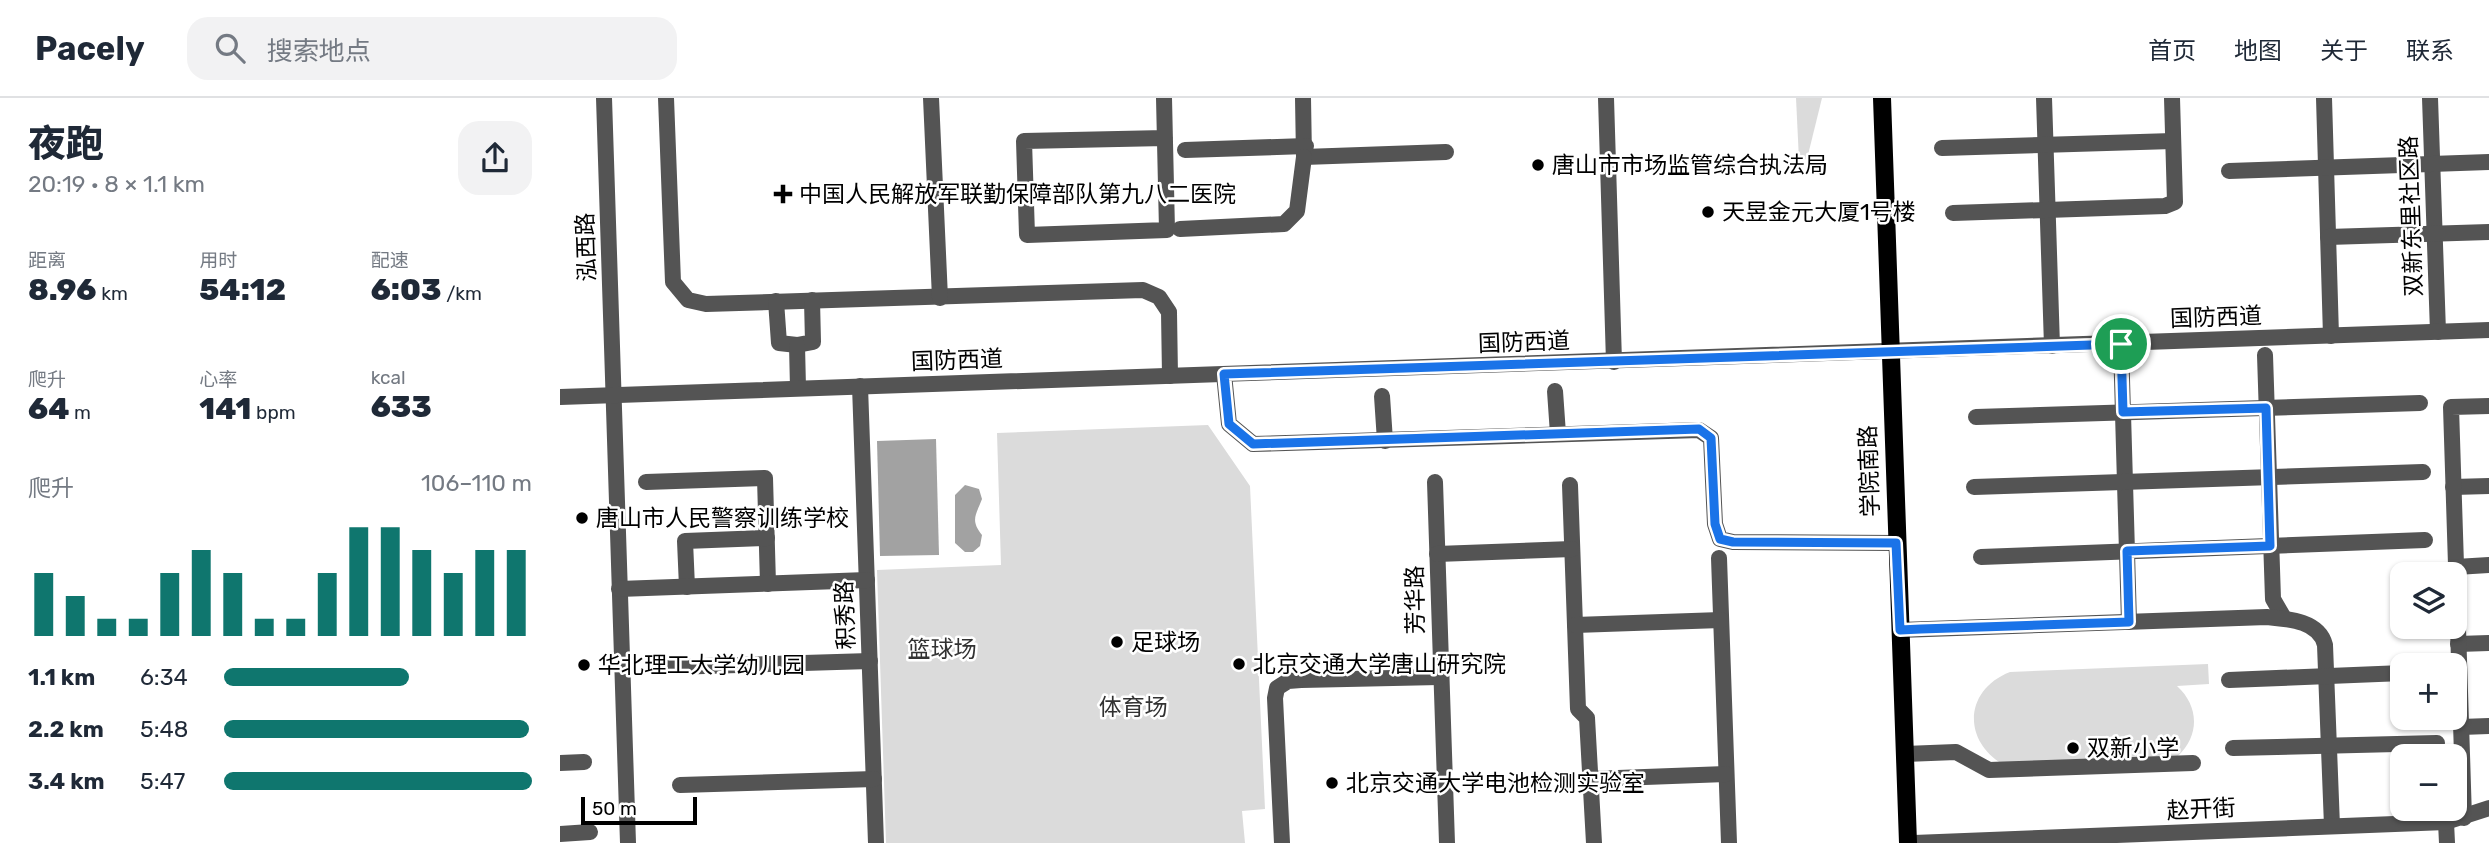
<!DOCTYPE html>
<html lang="zh">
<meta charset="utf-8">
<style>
body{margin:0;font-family:Rubik,"Noto Sans SC",sans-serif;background:#f2f2f3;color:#1f2937;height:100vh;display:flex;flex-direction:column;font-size:26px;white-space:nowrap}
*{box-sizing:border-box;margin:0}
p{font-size:23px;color:#747a83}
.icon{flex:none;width:38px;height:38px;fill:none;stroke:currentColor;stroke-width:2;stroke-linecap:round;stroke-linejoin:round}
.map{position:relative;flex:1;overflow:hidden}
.sheet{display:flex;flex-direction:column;background:#fff;width:560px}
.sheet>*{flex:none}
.controls{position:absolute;left:1830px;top:464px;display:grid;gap:14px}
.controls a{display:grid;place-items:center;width:77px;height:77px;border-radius:14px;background:#fff;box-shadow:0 2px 5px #0004;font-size:35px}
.scale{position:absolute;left:21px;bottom:18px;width:116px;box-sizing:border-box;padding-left:7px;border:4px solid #000;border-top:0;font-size:19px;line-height:24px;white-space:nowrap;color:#000;-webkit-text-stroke:5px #fff;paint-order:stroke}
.pin{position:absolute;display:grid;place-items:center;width:60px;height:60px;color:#fff;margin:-30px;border:4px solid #fff;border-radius:50%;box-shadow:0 2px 7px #0007}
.round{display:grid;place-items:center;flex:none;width:74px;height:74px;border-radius:21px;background:#f2f2f3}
.summary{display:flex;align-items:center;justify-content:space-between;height:119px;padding:0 28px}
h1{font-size:38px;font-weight:800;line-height:52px}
.figures{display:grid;grid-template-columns:repeat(3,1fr);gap:10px;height:119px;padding:7px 28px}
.figures div{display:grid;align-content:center}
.figures b{font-size:30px;font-weight:800}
.figures small{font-size:19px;font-weight:400}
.figures p{font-size:19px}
.chart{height:196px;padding:14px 28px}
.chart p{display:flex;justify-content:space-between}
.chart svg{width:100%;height:126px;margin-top:7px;stroke:#0f766e;stroke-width:6}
ul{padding:0 28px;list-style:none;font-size:23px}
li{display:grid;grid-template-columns:112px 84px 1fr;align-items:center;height:52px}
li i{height:18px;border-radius:9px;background:#0f766e}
header{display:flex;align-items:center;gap:42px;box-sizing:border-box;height:98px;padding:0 35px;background:#fff;border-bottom:2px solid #e0e1e3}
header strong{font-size:33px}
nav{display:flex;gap:38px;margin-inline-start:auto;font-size:24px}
.search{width:490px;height:63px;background:#f2f2f3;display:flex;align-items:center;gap:18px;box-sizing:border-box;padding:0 24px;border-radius:21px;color:#747a83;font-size:26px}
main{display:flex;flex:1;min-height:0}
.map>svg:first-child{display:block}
.green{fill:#dbdbdb}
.water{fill:#a2a2a2}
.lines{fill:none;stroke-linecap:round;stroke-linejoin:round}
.minor{stroke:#545454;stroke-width:16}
.major{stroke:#000;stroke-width:18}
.route-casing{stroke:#fff;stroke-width:14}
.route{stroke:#1a73e8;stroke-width:9}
.poi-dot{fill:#000;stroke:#fff;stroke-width:2.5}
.labels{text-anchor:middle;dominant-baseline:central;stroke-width:5;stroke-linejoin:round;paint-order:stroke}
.poi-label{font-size:23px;fill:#000;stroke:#fff;text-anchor:start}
.street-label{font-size:23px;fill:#000;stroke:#fff}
.park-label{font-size:23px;fill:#323232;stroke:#fff}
</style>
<header>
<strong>Pacely</strong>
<div class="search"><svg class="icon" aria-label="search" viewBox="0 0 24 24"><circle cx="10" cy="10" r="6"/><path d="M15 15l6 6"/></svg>搜索地点</div>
<nav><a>首页</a><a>地图</a><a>关于</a><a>联系</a></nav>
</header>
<main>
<section class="sheet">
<div class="summary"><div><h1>夜跑</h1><p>20:19 · 8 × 1.1 km</p></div><a class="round"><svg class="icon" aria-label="share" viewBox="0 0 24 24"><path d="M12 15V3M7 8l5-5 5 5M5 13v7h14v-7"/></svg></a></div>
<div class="figures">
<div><p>距离</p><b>8.96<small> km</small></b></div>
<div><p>用时</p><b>54:12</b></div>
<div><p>配速</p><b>6:03<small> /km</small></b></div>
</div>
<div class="figures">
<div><p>爬升</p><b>64<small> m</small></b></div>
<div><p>心率</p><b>141<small> bpm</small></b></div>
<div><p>kcal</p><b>633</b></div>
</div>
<div class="chart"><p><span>爬升</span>106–110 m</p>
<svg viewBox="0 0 160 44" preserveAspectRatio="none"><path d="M5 44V22M15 44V30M25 44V38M35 44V38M45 44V22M55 44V14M65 44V22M75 44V38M85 44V38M95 44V22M105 44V6M115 44V6M125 44V14M135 44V22M145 44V14M155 44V14"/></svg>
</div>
<ul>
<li><b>1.1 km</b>6:34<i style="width:60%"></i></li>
<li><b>2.2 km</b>5:48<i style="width:99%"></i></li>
<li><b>3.4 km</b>5:47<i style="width:100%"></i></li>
</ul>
</section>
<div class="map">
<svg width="1929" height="745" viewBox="0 0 1929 745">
<rect width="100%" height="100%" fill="#fff"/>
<g class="green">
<path d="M1236,0H1262L1247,61L1239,62Z"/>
<path d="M648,327L690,388L705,711L682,713L685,745H326L317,472L441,467L437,335Z"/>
<path d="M1648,566L1649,586L1617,588C1639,608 1640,637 1618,658L1444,667C1402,643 1404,592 1450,574Z"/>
</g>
<g class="water">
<path d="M376,341L379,457L320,458L317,343Z"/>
<path d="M405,387L419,391L422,401C416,417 410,422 422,437L420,448L413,454H405L395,445V397Z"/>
</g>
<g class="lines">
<g class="minor">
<path d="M44,0L68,745"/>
<path d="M106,0L113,184L128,202L146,206L583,192L599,199L609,214L610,278"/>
<path d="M371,0L380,200"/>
<path d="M604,0L607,132L467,137L464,43L605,40"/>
<path d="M743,0L744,59L886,54"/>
<path d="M1046,0L1054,264"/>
<path d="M1484,0L1492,248"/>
<path d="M1764,0L1771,238"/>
<path d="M1870,0L1878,234"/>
<path d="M1382,50L1613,43"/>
<path d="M625,52L746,48"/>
<path d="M1669,73L1929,64"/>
<path d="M1393,115L1605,108L1615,104L1612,0"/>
<path d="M620,131L724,126L737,113L744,59"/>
<path d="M1768,139L1929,134"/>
<path d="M216,203L219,245L237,247L253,244L252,202"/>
<path d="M1561,246L1569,524"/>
<path d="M237,247L238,290"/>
<path d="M1705,257L1713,501L1724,520"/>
<path d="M664,276L669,326L693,346L1139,332L1151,340L1155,426L1160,441L1173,444L1336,445"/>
<path d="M300,288L316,745"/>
<path d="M995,293L998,336"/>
<path d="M822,298L825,343"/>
<path d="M0,299L1929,232"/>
<path d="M1416,319L1860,305"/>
<path d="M86,384L205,380L208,486"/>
<path d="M875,384L887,745"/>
<path d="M1010,387L1018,611L1027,620L1034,745"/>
<path d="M1414,389L1863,374"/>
<path d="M1893,389L1929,388"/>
<path d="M877,456L1012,451"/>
<path d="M1421,459L1865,442"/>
<path d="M1159,460L1169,745"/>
<path d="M1896,469L1929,467"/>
<path d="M127,489L125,443L207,440"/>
<path d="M59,491L307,482"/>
<path d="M1015,527L1161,522"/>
<path d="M1340,532L1707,519C1729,521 1759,523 1765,547L1772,728"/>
<path d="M1898,546L1929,545"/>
<path d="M111,569L310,563"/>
<path d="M1669,582L1843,575"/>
<path d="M1901,629L1929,628"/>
<path d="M1673,650L1877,645"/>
<path d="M1345,656L1396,654L1429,672L1633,665"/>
<path d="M0,665L24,664"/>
<path d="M1031,681L1166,676"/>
<path d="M120,687L314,681"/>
<path d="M1904,720L1891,309L1929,308"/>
<path d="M1886,724L1887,745"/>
<path d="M0,736L30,734"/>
<path d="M722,745L715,600L717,590L728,583L741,582L879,579"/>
<path d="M1354,745L1886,724L1929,710"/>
</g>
<path class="major" d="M1322,0L1348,745"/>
</g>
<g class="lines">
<g class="route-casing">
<path id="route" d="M1561,246L1563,314L1706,310L1710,448L1567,453L1569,524L1361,531L1340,532L1336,445L1173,444L1160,441L1155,426L1151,340L1139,331L693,346L669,326L664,276Z"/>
</g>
<use href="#route" class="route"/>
</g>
<g class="poi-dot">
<circle cx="978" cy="67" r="7"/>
<path d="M219.5 85.5h7v7h7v7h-7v7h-7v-7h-7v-7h7z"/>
<circle cx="1148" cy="114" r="7"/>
<circle cx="22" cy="420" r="7"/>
<circle cx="557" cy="544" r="7"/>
<circle cx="679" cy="566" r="7"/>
<circle cx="24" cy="567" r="7"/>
<circle cx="1513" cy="650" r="7"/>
<circle cx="772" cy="685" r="7"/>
</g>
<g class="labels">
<g class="poi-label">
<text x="992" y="67">唐山市市场监管综合执法局</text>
<text x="239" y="96">中国人民解放军联勤保障部队第九八二医院</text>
<text x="1162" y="114">天昱金元大厦1号楼</text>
<text x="36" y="420">唐山市人民警察训练学校</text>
<text x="571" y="544">足球场</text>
<text x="693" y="566">北京交通大学唐山研究院</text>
<text x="38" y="567">华北理工大学幼儿园</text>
<text x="1527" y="650">双新小学</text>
<text x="786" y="685">北京交通大学电池检测实验室</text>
</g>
<g class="street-label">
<text transform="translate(1851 118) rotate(-92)">双新东里社区路</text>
<text transform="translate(26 149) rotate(-92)">泓西路</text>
<text transform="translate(1656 219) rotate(-2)">国防西道</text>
<text transform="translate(964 244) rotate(-2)">国防西道</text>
<text transform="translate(397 262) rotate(-2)">国防西道</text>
<text transform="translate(1309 373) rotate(-92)">学院南路</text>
<text transform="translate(855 502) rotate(-91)">芳华路</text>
<text transform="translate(285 517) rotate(-92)">积秀路</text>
<text transform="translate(1641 711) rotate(-3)">赵开街</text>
</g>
<g class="park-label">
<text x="382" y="551">篮球场</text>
<text x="573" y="609">体育场</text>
</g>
</g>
</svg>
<div class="controls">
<a><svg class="icon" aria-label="layers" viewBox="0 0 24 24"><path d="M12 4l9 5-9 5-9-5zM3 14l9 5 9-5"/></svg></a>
<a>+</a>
<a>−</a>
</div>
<div class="scale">50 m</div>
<div class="pin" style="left:1561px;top:246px;background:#1e9e55"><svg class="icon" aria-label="arrive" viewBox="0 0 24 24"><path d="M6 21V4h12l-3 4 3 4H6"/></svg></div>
</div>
</main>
